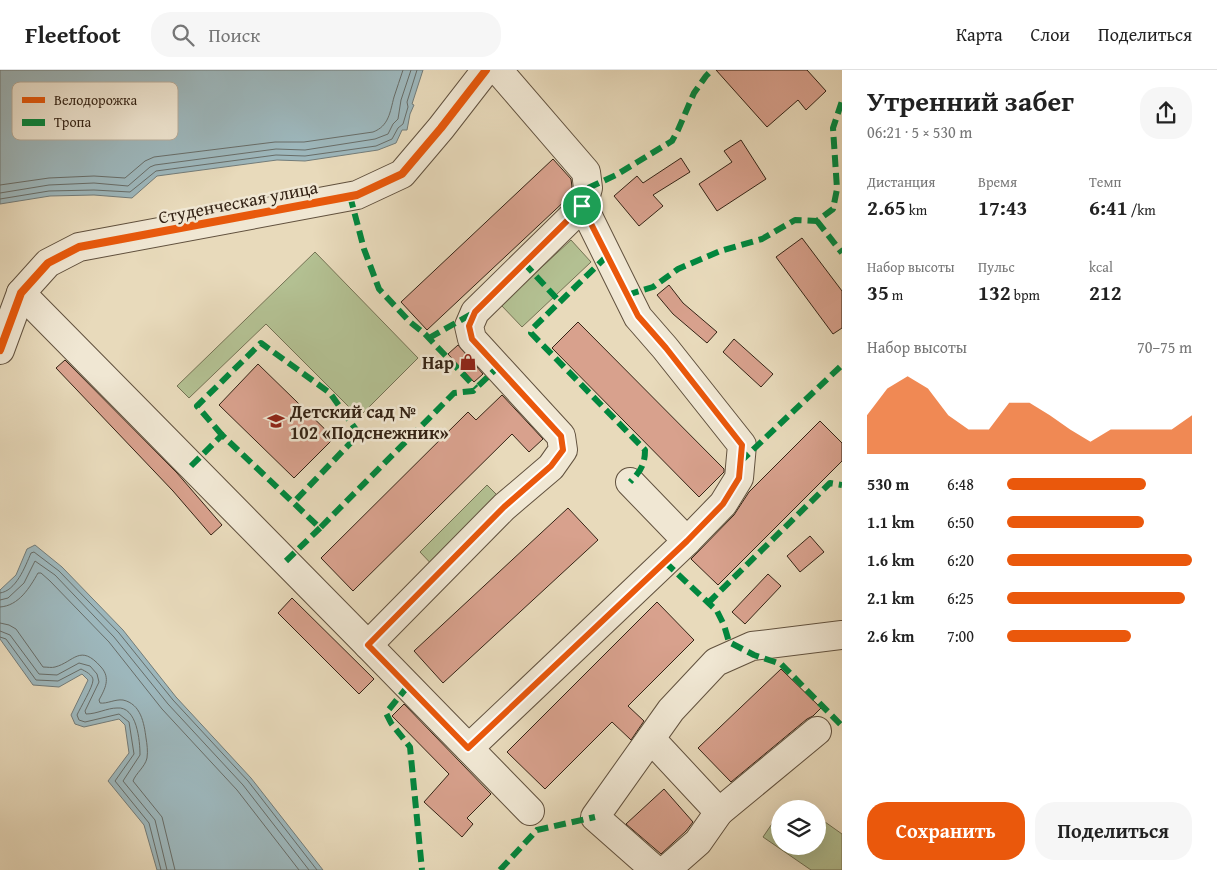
<!DOCTYPE html>
<html lang="ru">
<meta charset="utf-8">
<style>
body{margin:0;font-family:"Gentium Book Plus",serif;background:#f6f6f6;color:#222;height:100vh;display:flex;flex-direction:column;font-size:19px;white-space:nowrap}
*{box-sizing:border-box;margin:0}
p{font-size:16px;color:#767676}
.icon{flex:none;width:28px;height:28px;fill:none;stroke:currentColor;stroke-width:2;stroke-linecap:round;stroke-linejoin:round}
.map{position:relative;flex:1;overflow:hidden}
.sheet{display:flex;flex-direction:column;background:#fff;width:375px}
.sheet>*{flex:none}
.fabs{position:absolute;left:771px;top:730px;display:grid;gap:10px}
.fabs a{display:grid;place-items:center;width:55px;height:55px;border-radius:50%;background:#fff;box-shadow:0 5px 20px #0002;font-size:25px}
.pin{position:absolute;display:grid;place-items:center;width:42px;height:42px;color:#fff;margin:-21px;border:2px solid #fff;border-radius:50%;box-shadow:0 1px 5px #0007}
.round{display:grid;place-items:center;flex:none;width:52px;height:52px;border-radius:20px;background:#f6f6f6}
.head{display:flex;align-items:center;justify-content:space-between;height:85px;padding:0 25px}
h1{font-size:28px;font-weight:700;line-height:38px}
.metrics{display:grid;grid-template-columns:repeat(3,1fr);gap:8px;height:85px;padding:5px 25px}
.metrics div{display:grid;align-content:center}
.metrics b{font-size:21px;font-weight:700}
.metrics small{font-size:14px;font-weight:400}
.metrics p{font-size:14px}
.chart{height:140px;padding:10px 25px}
.chart p{display:flex;justify-content:space-between}
.chart svg{width:100%;height:90px;margin-top:5px;fill:#ea580c;opacity:.7}
.cta{display:flex;gap:10px;margin-top:auto;padding:10px 25px}
.cta a{flex:1;height:58px;border-radius:20px;background:#ea580c;color:#fff;font-size:20px;font-weight:700;line-height:58px;text-align:center}
.cta a+a{background:#f6f6f6;color:#222}
ul{padding:0 25px;list-style:none;font-size:16px}
li{display:grid;grid-template-columns:80px 60px 1fr;align-items:center;height:38px}
li i{height:12px;border-radius:6px;background:#ea580c}
header{display:flex;align-items:center;gap:30px;box-sizing:border-box;height:70px;padding:0 25px;background:#fff;border-bottom:1px solid #e0e0e0}
header strong{font-size:24px}
nav{display:flex;gap:28px;margin-inline-start:auto;font-size:18px}
.search{width:350px;height:45px;background:#f6f6f6;display:flex;align-items:center;gap:12px;box-sizing:border-box;padding:0 18px;border-radius:20px;color:#767676;font-size:19px}
main{display:flex;flex:1;min-height:0}
.map>svg:first-child{display:block}
.green{fill:#b3c092;stroke:#747254}
.water{fill:#9db7bc;stroke:#737c79}
.lines{fill:none;stroke-linecap:round;stroke-linejoin:round}
.shore{stroke:#686d68;stroke-width:1}
.building{fill:#d8a18d;stroke:#342315}
.minor-casing{stroke:#61513e;stroke-width:30}
.minor{stroke:#f0e7d3;stroke-width:28}
.quiet{stroke:#00873e;stroke-width:6;stroke-dasharray:12 6;stroke-linecap:butt}
.cycleway-casing{stroke:#f0e7d3;stroke-width:11}
.cycleway{stroke:#e8590c;stroke-width:8}
.route-casing{stroke:#fff;stroke-width:10}
.route{stroke:#ea580c;stroke-width:6}
.labels{text-anchor:middle;dominant-baseline:central;stroke-width:5;stroke-linejoin:round;paint-order:stroke}
.street-label{font-size:18px;fill:#342315;stroke:#f0e7d3}
.poi-label{font-size:18px;font-weight:bold;fill:#342315;stroke:#f0e7d3;text-anchor:end}
.key{fill:#f0e7d3;stroke:#b8ac9a;stroke-width:1}
.key-label{font-size:14px;fill:#342315}
</style>
<header>
<strong>Fleetfoot</strong>
<div class="search"><svg class="icon" aria-label="search" viewBox="0 0 24 24"><circle cx="10" cy="10" r="6"/><path d="M15 15l6 6"/></svg>Поиск</div>
<nav><a>Карта</a><a>Слои</a><a>Поделиться</a></nav>
</header>
<main>
<div class="map">
<svg width="842" height="800" viewBox="0 0 842 800">
<rect width="100%" height="100%" fill="#e8dabb"/>
<filter id="stains"><feTurbulence type="fractalNoise" baseFrequency=".004" numOctaves="4"/><feColorMatrix values="0 0 0 0 .2 0 0 0 0 .09 0 0 0 0 .02 0 0 0 .5 -.17"/></filter>
<radialGradient id="worn" r=".72"><stop offset=".6" stop-color="#630" stop-opacity="0"/><stop offset="1" stop-color="#630" stop-opacity=".3"/></radialGradient>
<g class="green">
<path d="M571,170L591,192L522,257L501,235Z"/>
<path d="M315,182L418,288L359,347L266,254L189,328L177,316Z"/>
<path d="M487,415L506,434L438,501L420,482Z"/>
<path d="M780,742V776H818V747L842,764V800H811L763,767Z"/>
</g>
<g class="water">
<path d="M0,0H423L412,34L414,35L410,44L407,60H402L396,73L378,80L305,91L277,90L157,106L132,128L94,125L50,126L0,134Z"/>
<path d="M35,475L62,497L123,560L176,627L251,708L323,800H157L144,755L108,711L129,683L125,655L119,649L84,657L75,654L71,645L88,610L82,604L59,617L33,615L0,569V520L16,505L27,479Z"/>
</g>
<g class="lines">
<g class="shore">
<path d="M0,115L49,108L94,106L125,108L145,91L154,87L275,72H304L373,62C389,56 390,42 394,27C397,18 400,9 403,0"/>
<path d="M0,123L49,115L94,113L128,116L150,97L155,95L276,79L305,80L375,69L388,64L393,54L398,49L401,30L411,0"/>
<path d="M0,129L49,121L94,120L130,122L156,101L276,85L305,86L376,76L392,69L398,58L403,54L408,37L407,32L417,0"/>
<path d="M0,523C16,521 25,497 31,483L34,482L59,501L119,563L173,630L248,711L317,800"/>
<path d="M0,530L8,528L24,513L35,491L55,505L114,567L168,634L243,715L309,800"/>
<path d="M0,537C19,536 30,517 38,503H41L50,511L109,572L162,639L237,720L299,800"/>
<path d="M0,553L9,555L16,559L43,597C47,597 52,598 55,597C74,592 80,573 101,597C111,608 105,619 99,630L100,633C107,634 115,629 123,630C141,634 144,653 146,668C147,674 148,681 147,688C145,697 136,703 133,711L162,747L175,800"/>
<path d="M0,561L10,565L39,604L57,605L79,593L90,596L97,604L99,612L85,641L86,644C97,644 107,638 117,638C137,636 140,671 140,685L123,711L155,750L167,800"/>
<path d="M0,567L6,569L36,610L58,611L81,599C85,601 93,605 93,610C93,617 80,638 77,645L79,650L85,652L119,644L129,652L134,684L115,711L149,753L161,800"/>
</g>
</g>
<g class="building">
<path d="M716,0H807L826,21L806,40L798,30L767,57Z"/>
<path d="M741,70L766,109L717,141L699,114L732,92L724,81Z"/>
<path d="M681,88L690,102L653,125L663,136L639,156L614,126L637,106L643,113Z"/>
<path d="M553,89L571,109L572,117L570,126L427,260L401,232Z"/>
<path d="M802,168L842,221V258L833,264L776,187Z"/>
<path d="M669,215L683,233L717,262L707,273L673,244L657,225Z"/>
<path d="M578,252L724,399V402L699,427L552,278Z"/>
<path d="M734,269L773,304L761,317L723,282Z"/>
<path d="M458,275L483,304L474,312L448,284Z"/>
<path d="M65,290L177,403L222,455L211,465L173,421L56,298Z"/>
<path d="M258,294L334,368L294,408L219,335Z"/>
<path d="M502,325L543,369L529,382L512,364L353,521L321,488L468,342L476,350Z"/>
<path d="M820,351L842,373V391L718,515L691,489L734,445L749,422Z"/>
<path d="M568,438L598,470L443,613L414,581Z"/>
<path d="M810,466L824,482L800,502L787,486Z"/>
<path d="M768,504L781,516L745,554L732,542Z"/>
<path d="M292,528L374,609L359,624L278,543Z"/>
<path d="M657,532L694,570L628,636L644,651L631,670L612,652L545,719L507,682Z"/>
<path d="M781,599L821,638L813,646L807,649L731,712L698,678Z"/>
<path d="M404,634L491,724L467,748L473,754L462,767L424,732L449,704L392,646Z"/>
<path d="M664,719L693,752L686,761L661,784L626,754Z"/>
</g>
<g class="lines">
<g class="minor-casing">
<g id="minor">
<path d="M583,136L638,247L665,278L742,375L739,408L723,434L687,471"/>
<path d="M21,223L368,575L530,741"/>
<path d="M0,280L21,223L48,193L79,177L357,125L402,104L441,58L486,0"/>
<path d="M368,575L504,437L551,397L563,380L561,366L472,269L469,256L475,242L583,136L588,118L586,102L498,0"/>
<path d="M651,669L719,742L698,772L666,800"/>
<path d="M469,678L687,471L630,412"/>
<path d="M719,742L817,661"/>
<path d="M655,800L595,747L671,640L716,592L752,576L842,565"/>
</g>
</g>
<use href="#minor" class="minor"/>
<g class="quiet">
<path d="M588,118L616,105L672,71L678,60L694,23L706,6L712,0"/>
<path d="M350,126L364,179L379,219L410,252L425,264L476,318"/>
<path d="M817,151L842,183"/>
<path d="M607,186L532,259L531,263L645,380C645,395 640,402 630,412"/>
<path d="M524,193L560,232"/>
<path d="M627,225L653,217L678,199L720,181L762,169L795,150L817,151L833,139L837,119L833,58L842,31"/>
<path d="M429,268L475,242"/>
<path d="M222,365L197,336L261,273L330,323L359,364L293,433"/>
<path d="M740,392L842,295"/>
<path d="M191,396L222,365L320,458L454,323L473,321L498,297"/>
<path d="M286,491L320,458"/>
<path d="M665,492L717,541L724,555L729,572L754,585L781,594L842,656"/>
<path d="M708,533L830,413L842,415"/>
<path d="M408,616L386,643L391,653L410,677L422,800"/>
<path d="M500,800L537,760L595,747"/>
</g>
<g class="cycleway-casing">
<path id="cycleway" d="M0,280L21,223L48,193L79,177L357,125L402,104L441,58L486,0"/>
</g>
<use href="#cycleway" class="cycleway"/>
</g>
<g class="lines">
<g class="route-casing">
<path id="route" d="M582,136L638,246L666,278L742,375L739,408L723,434L687,471L468,678L368,575L504,437L551,396L563,380L561,366L472,269L469,256L475,242Z"/>
</g>
<use href="#route" class="route"/>
</g>
<defs>
<g id="shop-bare" transform="scale(1.35)"><path d="M-5-2.5h2.3a2.7 3.5 0 0 1 5.4 0H5L5.5 6h-11ZM-1.5-2.5h3a1.5 2.3 0 0 0-3 0Z" fill="#8f2418" stroke="#f0e7d3" stroke-width="2.5" paint-order="stroke"/></g>
<g id="school-bare" transform="scale(1.35)"><path d="M0-5L7-2L0 1L-7-2ZM-4 1L0 2.5L4 1V4Q0 6-4 4Z" fill="#8f2418" stroke="#f0e7d3" stroke-width="2.5" paint-order="stroke"/></g>
</defs>
<g fill-rule="evenodd">
<use href="#shop-bare" x="468" y="292"/>
<use href="#school-bare" x="276" y="351"/>
</g>
<g class="labels">
<g class="street-label">
<text transform="translate(238 132) rotate(-11)">Студенческая улица</text>
</g>
<g class="poi-label">
<text x="454" y="292">Нар</text>
<text x="290" y="341" text-anchor="start">Детский сад №<tspan x="290" dy="21">102 «Подснежник»</tspan></text>
</g>
</g>
<rect x="12" y="12" width="166" height="58" rx="8" class="key"/>
<rect x="22" y="27" width="23" height="6" fill="#e8590c"/>
<rect x="22" y="49" width="23" height="7" fill="#00873e"/>
<g class="key-label">
<text x="54" y="35">Велодорожка</text>
<text x="54" y="57">Тропа</text>
</g>
<rect width="100%" height="100%" filter="url(#stains)"/>
<rect width="100%" height="100%" fill="url(#worn)"/>
</svg>
<div class="fabs">
<a><svg class="icon" aria-label="layers" viewBox="0 0 24 24"><path d="M12 4l9 5-9 5-9-5zM3 14l9 5 9-5"/></svg></a>
</div>
<div class="pin" style="left:582px;top:136px;background:#1e9e55"><svg class="icon" aria-label="arrive" viewBox="0 0 24 24"><path d="M6 21V4h12l-3 4 3 4H6"/></svg></div>
</div>
<section class="sheet">
<div class="head"><div><h1>Утренний забег</h1><p>06:21 · 5 × 530 m</p></div><a class="round"><svg class="icon" aria-label="share" viewBox="0 0 24 24"><path d="M12 15V3M7 8l5-5 5 5M5 13v7h14v-7"/></svg></a></div>
<div class="metrics">
<div><p>Дистанция</p><b>2.65<small> km</small></b></div>
<div><p>Время</p><b>17:43</b></div>
<div><p>Темп</p><b>6:41<small> /km</small></b></div>
</div>
<div class="metrics">
<div><p>Набор высоты</p><b>35<small> m</small></b></div>
<div><p>Пульс</p><b>132<small> bpm</small></b></div>
<div><p>kcal</p><b>212</b></div>
</div>
<div class="chart"><p><span>Набор высоты</span>70–75 m</p>
<svg viewBox="0 0 160 44" preserveAspectRatio="none"><path d="M0 44V25L10 12L20 6L30 12L40 25L50 32L60 32L70 19L80 19L90 25L100 32L110 38L120 32L130 32L140 32L150 32L160 25V44z"/></svg>
</div>
<ul>
<li><b>530 m</b>6:48<i style="width:75%"></i></li>
<li><b>1.1 km</b>6:50<i style="width:74%"></i></li>
<li><b>1.6 km</b>6:20<i style="width:100%"></i></li>
<li><b>2.1 km</b>6:25<i style="width:96%"></i></li>
<li><b>2.6 km</b>7:00<i style="width:67%"></i></li>
</ul>
<div class="cta"><a>Сохранить</a><a>Поделиться</a></div>
</section>
</main>
